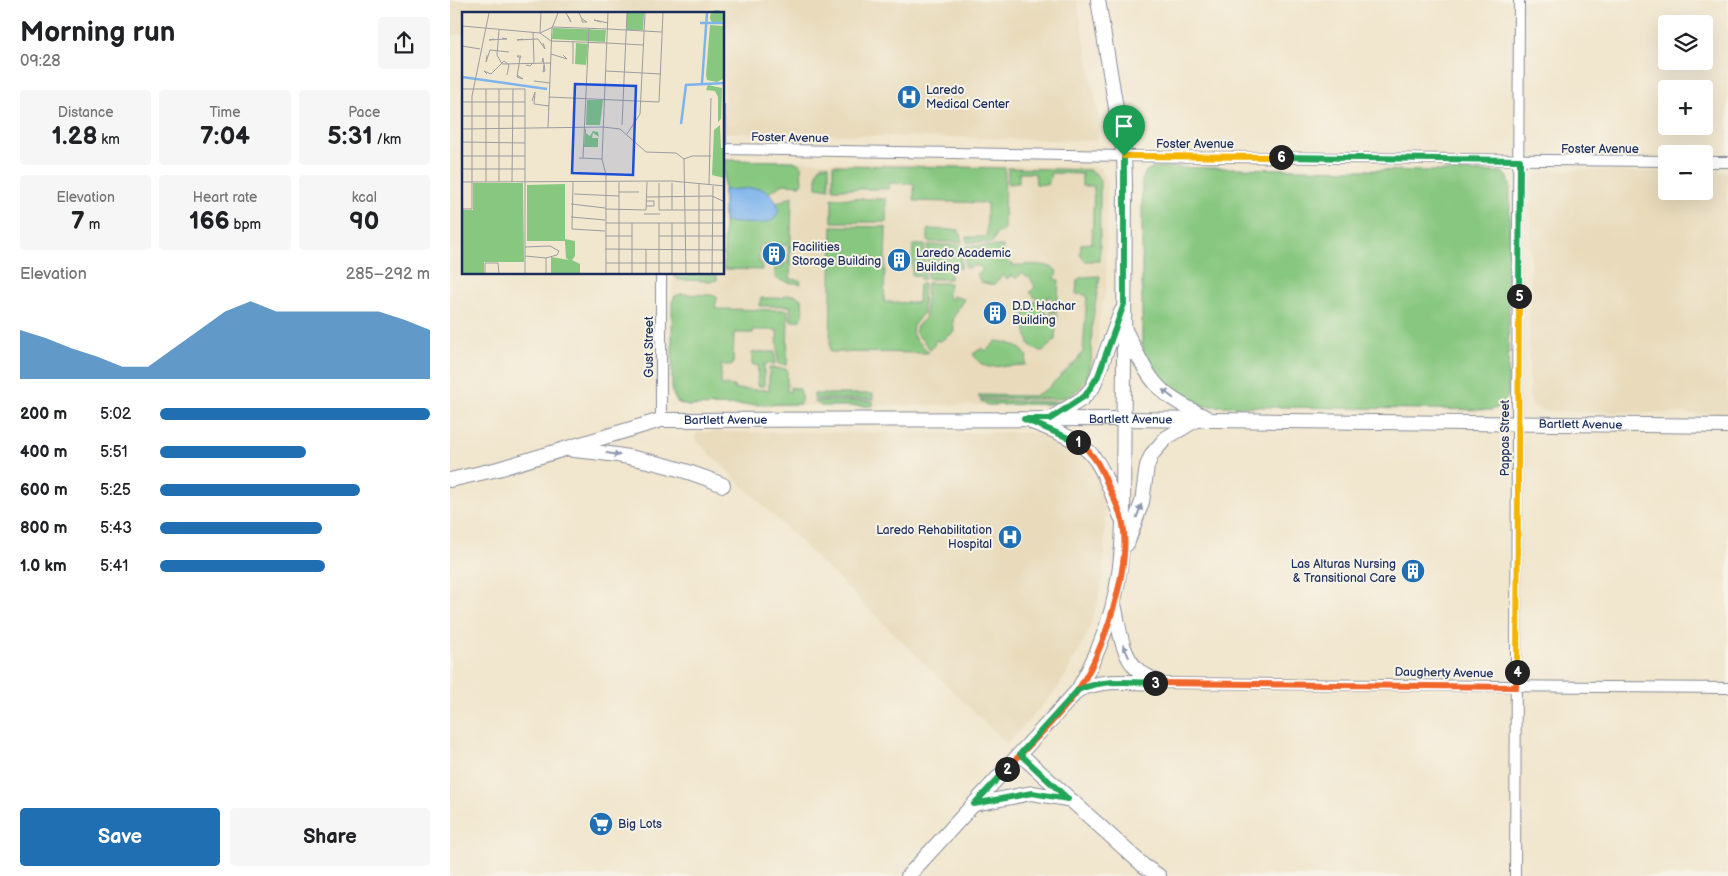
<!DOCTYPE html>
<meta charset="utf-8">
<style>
body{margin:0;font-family:"Balsamiq Sans",sans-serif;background:#f6f6f6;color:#202124;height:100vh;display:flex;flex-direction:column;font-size:19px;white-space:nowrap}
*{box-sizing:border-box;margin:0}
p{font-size:16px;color:#757577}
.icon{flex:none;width:28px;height:28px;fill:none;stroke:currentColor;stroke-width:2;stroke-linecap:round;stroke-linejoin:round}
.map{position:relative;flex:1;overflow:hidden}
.side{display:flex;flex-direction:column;background:#fff;width:450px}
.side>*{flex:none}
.controls{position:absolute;left:1208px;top:15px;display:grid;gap:10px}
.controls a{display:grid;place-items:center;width:55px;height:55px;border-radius:5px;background:#fff;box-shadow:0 5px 20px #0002;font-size:25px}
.pin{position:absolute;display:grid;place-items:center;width:42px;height:42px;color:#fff;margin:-51px -21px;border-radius:50% 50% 50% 0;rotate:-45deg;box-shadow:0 0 5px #0007}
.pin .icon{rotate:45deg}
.km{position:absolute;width:25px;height:25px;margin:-12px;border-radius:50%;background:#222;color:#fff;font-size:14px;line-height:25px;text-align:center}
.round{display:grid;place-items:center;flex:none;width:52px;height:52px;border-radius:5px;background:#f6f6f6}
.head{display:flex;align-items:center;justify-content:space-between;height:85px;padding:0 20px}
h1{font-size:28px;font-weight:700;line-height:38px}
.stats{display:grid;grid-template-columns:repeat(3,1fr);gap:8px;height:85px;padding:5px 20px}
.stats div{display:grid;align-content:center;border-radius:5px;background:#f6f6f6;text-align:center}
.stats b{font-size:25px;font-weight:700}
.stats small{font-size:14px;font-weight:400}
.stats p{font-size:14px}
.chart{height:140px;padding:10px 20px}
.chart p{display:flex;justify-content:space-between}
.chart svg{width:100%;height:90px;margin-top:5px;fill:#1f6fb2;opacity:.7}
.button{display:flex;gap:10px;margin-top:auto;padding:10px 20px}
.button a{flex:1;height:58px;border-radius:5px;background:#1f6fb2;color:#fff;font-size:20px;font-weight:700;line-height:58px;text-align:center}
.button a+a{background:#f6f6f6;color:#202124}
ul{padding:0 20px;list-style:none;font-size:16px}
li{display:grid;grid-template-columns:80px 60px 1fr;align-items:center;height:38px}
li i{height:12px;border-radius:6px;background:#1f6fb2}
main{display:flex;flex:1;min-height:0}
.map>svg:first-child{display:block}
.built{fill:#e8daba}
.green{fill:#87c77f;stroke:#517b6e}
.water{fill:#7eb4ed;stroke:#4c72a6}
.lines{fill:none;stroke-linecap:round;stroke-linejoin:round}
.street-casing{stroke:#868a96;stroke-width:12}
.secondary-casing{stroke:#868a96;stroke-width:16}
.street{stroke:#fff;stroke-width:10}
.secondary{stroke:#fff;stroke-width:14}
.oneway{fill:#8d97ae}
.split-1-casing{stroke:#fff;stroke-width:10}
.split-2-casing{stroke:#fff;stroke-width:10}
.split-3-casing{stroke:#fff;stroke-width:10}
.split-4-casing{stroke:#fff;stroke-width:10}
.split-5-casing{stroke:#fff;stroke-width:10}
.split-6-casing{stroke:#fff;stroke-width:10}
.split-7-casing{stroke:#fff;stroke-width:10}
.split-1{stroke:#22a559;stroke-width:6}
.split-2{stroke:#f0652b;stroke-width:6}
.split-3{stroke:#22a559;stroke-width:6}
.split-4{stroke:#f0652b;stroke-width:6}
.split-5{stroke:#f5b400;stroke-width:6}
.split-6{stroke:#22a559;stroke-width:6}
.split-7{stroke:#f5b400;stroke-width:6}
.labels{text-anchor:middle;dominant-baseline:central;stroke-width:4;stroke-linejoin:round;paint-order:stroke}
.poi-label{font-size:12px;fill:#1b2f5e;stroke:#f7f3e8;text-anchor:start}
.street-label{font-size:12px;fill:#1b2f5e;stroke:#f7f3e8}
.inset-river{fill:none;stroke:#7eb4ed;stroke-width:2.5}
.inset-road{fill:none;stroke:#9b9da1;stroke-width:1}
.view{fill:#1d4ed8;fill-opacity:0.15;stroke:#1d4ed8;stroke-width:2.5}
.inset-edge{fill:none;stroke:#1b2f5e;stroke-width:2.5}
</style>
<main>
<section class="side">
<div class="head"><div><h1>Morning run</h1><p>09:28</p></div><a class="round"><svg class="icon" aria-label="share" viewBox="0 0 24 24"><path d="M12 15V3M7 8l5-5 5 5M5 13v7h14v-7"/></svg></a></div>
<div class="stats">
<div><p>Distance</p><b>1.28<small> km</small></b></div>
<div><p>Time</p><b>7:04</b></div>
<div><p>Pace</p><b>5:31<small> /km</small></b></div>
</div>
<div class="stats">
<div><p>Elevation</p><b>7<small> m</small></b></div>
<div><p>Heart rate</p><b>166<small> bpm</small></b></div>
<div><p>kcal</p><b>90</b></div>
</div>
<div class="chart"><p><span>Elevation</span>285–292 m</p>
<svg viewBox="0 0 160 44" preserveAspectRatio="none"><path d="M0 44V20L10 24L20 29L30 33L40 38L50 38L60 29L70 20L80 11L90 6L100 11L110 11L120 11L130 11L140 11L150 15L160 20V44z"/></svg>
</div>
<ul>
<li><b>200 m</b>5:02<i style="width:100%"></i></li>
<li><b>400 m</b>5:51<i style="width:54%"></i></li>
<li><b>600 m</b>5:25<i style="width:74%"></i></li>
<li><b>800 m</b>5:43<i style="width:60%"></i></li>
<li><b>1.0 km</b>5:41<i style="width:61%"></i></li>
</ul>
<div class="button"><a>Save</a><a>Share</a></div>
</section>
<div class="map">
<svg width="1278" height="876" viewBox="0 0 1278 876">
<rect width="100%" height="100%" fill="#f7f3e8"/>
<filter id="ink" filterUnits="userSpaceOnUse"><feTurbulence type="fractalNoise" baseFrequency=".02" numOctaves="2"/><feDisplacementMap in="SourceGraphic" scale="10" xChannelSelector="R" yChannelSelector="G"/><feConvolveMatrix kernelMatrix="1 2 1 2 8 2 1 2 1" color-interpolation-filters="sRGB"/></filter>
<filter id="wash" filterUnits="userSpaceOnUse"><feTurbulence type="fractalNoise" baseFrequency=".0096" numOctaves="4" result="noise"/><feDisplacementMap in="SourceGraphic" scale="20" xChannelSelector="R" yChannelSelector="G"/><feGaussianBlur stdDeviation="1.12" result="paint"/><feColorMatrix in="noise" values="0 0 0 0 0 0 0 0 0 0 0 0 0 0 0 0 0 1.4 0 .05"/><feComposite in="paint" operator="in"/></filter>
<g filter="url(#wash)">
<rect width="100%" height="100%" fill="#f1e6ce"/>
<g class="built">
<path d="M0,0H627L651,129L645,141L274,132V14H14V34L0,36Z"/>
<path d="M274,160L649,167L655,174L657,181L656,288L649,319L646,373L627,397L603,405L237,406L230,404L223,398L222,392L223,274H274Z"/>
<path d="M1103,170L1216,172V191H1254V172H1278V414L1096,411L1089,410L1082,405L1079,397L1081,184L1088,173Z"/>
<path d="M250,432L584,433L596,434L633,450L654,485L656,499L653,576L648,601L638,633L609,687L557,744L245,439L246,434Z"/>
</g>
<g class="green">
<path d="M274,160L344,161L351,165L352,185L334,184L316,194L324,205L342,196L340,279L350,280L351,284L336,282L325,278V266H333V263H338V245H310L309,263H312V270L274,269Z"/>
<path d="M371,165H379V189L367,187V173Z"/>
<path d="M383,165L555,168L554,231L547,233L542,243L517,242L516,237H537V203L464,201V184L439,183V189H383Z"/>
<path d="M708,167L1052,172L1058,177L1060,185L1058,394L1053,406L1041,410L753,406C723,401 697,375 692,344V181L696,171Z"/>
<path d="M558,168L640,170V172L646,174L650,180V261H635L630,255L631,244L642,243L644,186H632V174L601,173L598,185L586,184L585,173H569V183L558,184Z"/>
<path d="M382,198L436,199V222H382Z"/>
<path d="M382,226L436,227L434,302L468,303L469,285L474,283L473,313L463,326L462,333L465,339L479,352L477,353L380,352Z"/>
<path d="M478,229L509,230L512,242H478Z"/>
<path d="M463,245H475L474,279H470V276L462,275Z"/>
<path d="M478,245H512L511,268H500V279H477Z"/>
<path d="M516,246H553L554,257L563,265C576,266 597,261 607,271L605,279L609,280L607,312H599L607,304L600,296L591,304L580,292L585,287C578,273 582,281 572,273L566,279L562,275L557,279L553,275L543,285L531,282L527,274L533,270C527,262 523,268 515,268Z"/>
<path d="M223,274H267V280L262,281L228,280Z"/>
<path d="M650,276L642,325L641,364L637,378L630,388L619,396L606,399L529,398V395L584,396L597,389L628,359L633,351L637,295L626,294L627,280L632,277Z"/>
<path d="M477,283H500C500,290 494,296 502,300L503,296L514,299L503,318L504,332L489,342L487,339L481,350L465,332L467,326L475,318Z"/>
<path d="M231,294L261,295L267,297L265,309L338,310L337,365L328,364L327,330H303V333H284L283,365H271V385L284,386V389L319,390V368L337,369V392H340V387L350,389L352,397L350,404L237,406L227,402L222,392V302L225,296Z"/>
<path d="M336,295H346L352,300L353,316L350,320L341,321L340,306H309L311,298H332Z"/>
<path d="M584,301L598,315H607L605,340L593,351C574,351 578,331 573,320L575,317L573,315L583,306L581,304Z"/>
<path d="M546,341C557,342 570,345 577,356L575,365L538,367L530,363L523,354L532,348L536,351Z"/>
<path d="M302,352H325V364H314V386H307L308,365H302Z"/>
<path d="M634,391L612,404L537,405L530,400L611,402Z"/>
<rect x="364" y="394" width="59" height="5"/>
<path d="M364,401H423V406H371Z"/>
</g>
<path class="water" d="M309,188C320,192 327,198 329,210L324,220L309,224L274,222V190Z"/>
</g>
<g filter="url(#ink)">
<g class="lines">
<g class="street-casing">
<g id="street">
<path d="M274,149L674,156L1216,161"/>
<path d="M1254,162H1278"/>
<path d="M211,274V420"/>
<path d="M710,683L1278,688"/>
<path d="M1065,876L1069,0"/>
</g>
</g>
<g class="secondary-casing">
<g id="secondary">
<path d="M675,330C686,351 696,377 715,393C728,404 744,411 759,419"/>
<path d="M600,419L632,399L643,387L671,312"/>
<path d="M584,423C648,446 647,456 671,517"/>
<path d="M123,450C175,454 224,464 273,485"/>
<path id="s1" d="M0,480L48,469L211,420L673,419L1278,426"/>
<path d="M677,544L692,502L697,466L702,454L716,438L746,420"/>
<path d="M665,608C669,628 672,657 689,671C695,676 703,679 710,683"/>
<path d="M628,690C653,679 679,682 707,683"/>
<path d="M570,754L694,866L709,876"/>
<path d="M525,804L582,793L617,799"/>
<path d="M458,876L628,690C659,635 672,586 673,523L675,182L674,156L648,0"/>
</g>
</g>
<use href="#street" class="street"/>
<use href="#secondary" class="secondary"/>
</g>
<defs><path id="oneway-solid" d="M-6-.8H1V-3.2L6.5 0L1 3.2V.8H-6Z" transform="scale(1.25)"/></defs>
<g class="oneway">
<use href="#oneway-solid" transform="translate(718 394) rotate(-142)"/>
<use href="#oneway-solid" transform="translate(163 454) rotate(10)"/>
<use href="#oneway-solid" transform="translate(689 511) rotate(-70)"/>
<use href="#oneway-solid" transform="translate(676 651) rotate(-115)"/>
</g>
</g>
<g class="lines" filter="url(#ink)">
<g class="split-1-casing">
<path id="split-1" d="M628,442L574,419H600L635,396L648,376L674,304V156"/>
</g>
<g class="split-2-casing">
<path id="split-2" d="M557,769C580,743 609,718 628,690C653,652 681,569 673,524C671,512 664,499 659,488C652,470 645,454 628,442"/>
</g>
<g class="split-3-casing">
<path id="split-3" d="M557,769L524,804L582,793L618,799L570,754L628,690C653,679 678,682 705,683"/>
</g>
<g class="split-4-casing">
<path id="split-4" d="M705,683L1066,687L1067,672"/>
</g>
<g class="split-5-casing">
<path id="split-5" d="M1067,672L1069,296"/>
</g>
<g class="split-6-casing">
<path id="split-6" d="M831,157L1070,160L1069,296"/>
</g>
<g class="split-7-casing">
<path id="split-7" d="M674,156L831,157"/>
</g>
<use href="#split-1" class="split-1"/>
<use href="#split-2" class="split-2"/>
<use href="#split-3" class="split-3"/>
<use href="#split-4" class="split-4"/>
<use href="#split-5" class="split-5"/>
<use href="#split-6" class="split-6"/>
<use href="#split-7" class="split-7"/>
</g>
<defs>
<g id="hospital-disc" transform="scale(1.25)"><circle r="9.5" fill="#1f6fb2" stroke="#f7f3e8"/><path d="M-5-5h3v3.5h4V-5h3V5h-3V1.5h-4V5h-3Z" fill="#fff"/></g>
<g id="building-disc" transform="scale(1.25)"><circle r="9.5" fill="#1f6fb2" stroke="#f7f3e8"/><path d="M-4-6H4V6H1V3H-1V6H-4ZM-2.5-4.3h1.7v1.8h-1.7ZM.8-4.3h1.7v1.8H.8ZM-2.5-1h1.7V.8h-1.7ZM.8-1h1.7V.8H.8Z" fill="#fff"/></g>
<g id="supermarket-disc" transform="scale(1.25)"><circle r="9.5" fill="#1f6fb2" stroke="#f7f3e8"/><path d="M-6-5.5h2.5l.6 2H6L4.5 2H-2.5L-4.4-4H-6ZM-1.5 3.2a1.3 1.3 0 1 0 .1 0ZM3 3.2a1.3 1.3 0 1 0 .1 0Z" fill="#fff"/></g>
</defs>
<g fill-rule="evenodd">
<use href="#hospital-disc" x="459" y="97"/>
<use href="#building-disc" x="324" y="254"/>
<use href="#building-disc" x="449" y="260"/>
<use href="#building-disc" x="545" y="313"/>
<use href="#hospital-disc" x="560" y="537"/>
<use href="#building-disc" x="963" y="571"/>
<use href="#supermarket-disc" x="151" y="824"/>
</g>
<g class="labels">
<g class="poi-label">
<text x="476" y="90">Laredo<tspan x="476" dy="14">Medical Center</tspan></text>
<text x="342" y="247">Facilities<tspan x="342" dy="14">Storage Building</tspan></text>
<text x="466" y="253">Laredo Academic<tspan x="466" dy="14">Building</tspan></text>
<text x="562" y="306">D.D. Hachar<tspan x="562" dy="14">Building</tspan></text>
<text x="542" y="530" text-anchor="end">Laredo Rehabilitation<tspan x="542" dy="14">Hospital</tspan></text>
<text x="946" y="564" text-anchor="end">Las Alturas Nursing<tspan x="946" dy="14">&amp; Transitional Care</tspan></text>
<text x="168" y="824">Big Lots</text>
</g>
<g class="street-label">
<text transform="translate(340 138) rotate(1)">Foster Avenue</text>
<text x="745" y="144">Foster Avenue</text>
<text x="1150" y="149">Foster Avenue</text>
<text transform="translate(199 347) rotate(-90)">Gust Street</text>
<text stroke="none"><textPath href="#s1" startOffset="689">Bartlett Avenue</textPath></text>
<text stroke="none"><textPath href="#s1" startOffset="284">Bartlett Avenue</textPath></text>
<text stroke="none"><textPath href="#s1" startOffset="1139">Bartlett Avenue</textPath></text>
<text transform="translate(1055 438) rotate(-90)">Pappas Street</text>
<text transform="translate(994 673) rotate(1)">Daugherty Avenue</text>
</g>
</g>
<g transform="translate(12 12)">
<rect width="262" height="262" fill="#f1e6ce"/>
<path d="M248 5a7 7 0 1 1 14 0a7 7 0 1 1-14 0ZM165,1H182L181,18H165ZM248,13L262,14L261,67L255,70L245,68L244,63ZM91,16L144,18L143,30L90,27ZM114,31L126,32L124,53L113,52ZM246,73L260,76L259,107L256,110V85L253,79L244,78ZM125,88H141L138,113H124ZM258,113L259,136H262V166L250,163L252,118ZM130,116L124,117V121L128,124L131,119L136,120L137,125L131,121L130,126H136V135H122L123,117ZM11,171H61L62,250H22V262H0V198H11ZM103,172V227L113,229V244L110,248L118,252V262H89V245L107,248L104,246L103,229H65V173Z" fill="#87c77f"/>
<path class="inset-river" d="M238,11H263M0,65L85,77M240,71L245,1M263,91V133M219,112L224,73L263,71"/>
<path class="inset-road" d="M104,1L109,10L106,4M117,1L120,7L125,10H120V7M139,10L132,8L146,11M0,14L78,21L91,15L146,17M146,17L200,20M37,18L35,43L40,52L89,51M78,21L79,1M78,21L89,29L145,31M32,27L27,28L45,27L40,26M61,27L55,28L76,27L83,37L81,31M145,31L181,33M0,34L18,37M89,42L105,47L101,43M25,43L24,50L28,38L47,40M80,50L81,46L83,59L81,60L82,53M111,52V30M64,53L68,54L72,50L71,20M144,59L199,62M25,62L22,59L29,62L42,49L47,53L45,63M55,63L61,67L55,65L58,46L55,44H59L58,46M72,69L88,71M0,77H63V170M87,85L197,90L201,1M70,89L73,80L72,92L87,94M0,90H63M0,104H63M160,113L165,1M141,115L158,117L184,140L214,141L222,147L224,262M86,116L90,16L96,1M0,117L141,115M165,122L178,102L183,1M0,130L63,131M0,144H63M117,146L140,147M121,146L127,16M222,147L230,144H249M0,157H63M0,170L210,169L263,174M10,170V84L27,1M24,170V77M37,170V77M50,170L51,77M63,170V262M111,170L110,217L143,219M197,171V198H263M247,172L249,86M157,180H177M112,182L157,184M184,185L250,184L263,190M109,192L143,196M184,194H192V189H184M0,197H10V170M143,197L184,198L185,170M210,198V171M182,202H198M109,205L143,208M144,211H263M143,224H170M197,224H263M63,235L88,234L97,239L95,243L84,246L63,244M143,237L263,238M84,246V262M144,251H263M23,262V251H36L37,262M144,262V163L140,147L146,1M157,262V170M170,262V211M184,262V237M197,262V211M210,262V211M237,262V172M250,262L251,174"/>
<path class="view" d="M113,72L174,74L171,163L110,161Z"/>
<rect width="262" height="262" class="inset-edge"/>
</g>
</svg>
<div class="controls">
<a><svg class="icon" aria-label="layers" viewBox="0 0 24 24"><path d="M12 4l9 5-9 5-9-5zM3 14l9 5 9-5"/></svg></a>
<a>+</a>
<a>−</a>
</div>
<div class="pin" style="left:674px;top:156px;background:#1e9e55"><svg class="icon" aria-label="arrive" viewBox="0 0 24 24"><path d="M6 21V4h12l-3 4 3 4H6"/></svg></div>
<b class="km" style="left:628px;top:442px">1</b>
<b class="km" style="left:557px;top:769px">2</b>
<b class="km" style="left:705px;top:683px">3</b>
<b class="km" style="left:1067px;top:672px">4</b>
<b class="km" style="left:1069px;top:296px">5</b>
<b class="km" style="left:831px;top:157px">6</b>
</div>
</main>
